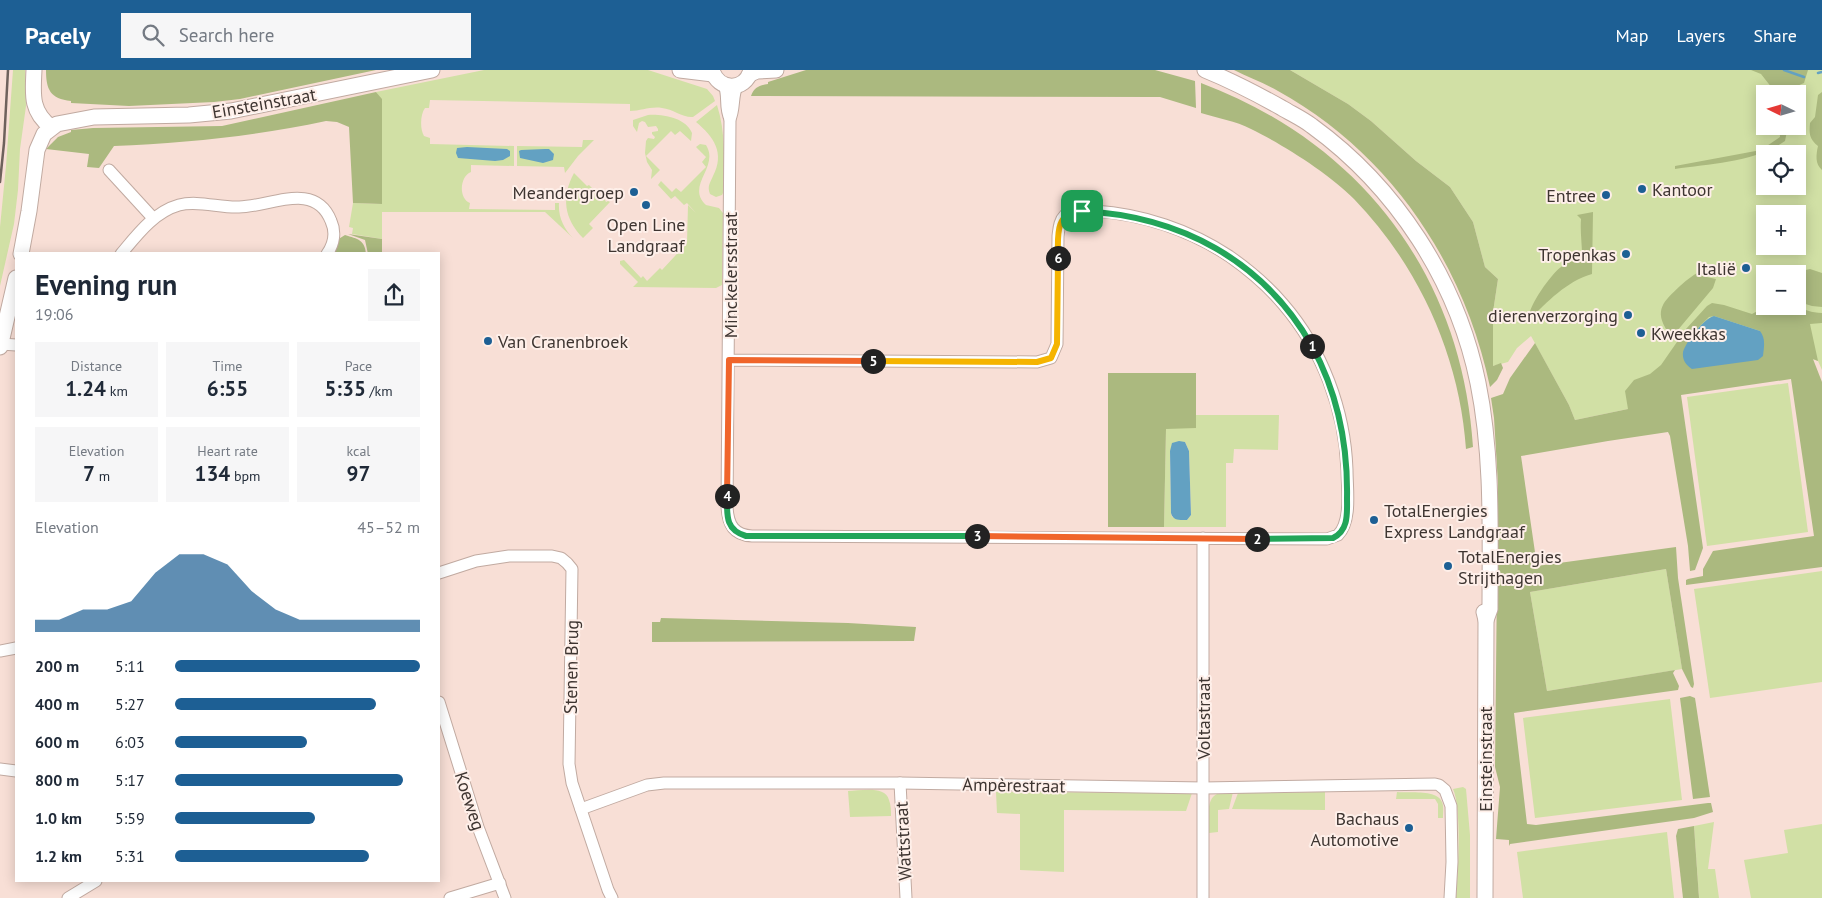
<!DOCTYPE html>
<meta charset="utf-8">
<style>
body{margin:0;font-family:"PT Sans",sans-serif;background:#f6f6f7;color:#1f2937;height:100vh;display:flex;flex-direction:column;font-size:19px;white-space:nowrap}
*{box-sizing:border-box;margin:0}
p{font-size:16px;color:#747a83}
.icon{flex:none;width:28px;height:28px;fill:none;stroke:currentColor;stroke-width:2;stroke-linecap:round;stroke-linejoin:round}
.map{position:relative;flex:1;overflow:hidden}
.drawer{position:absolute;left:15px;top:182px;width:425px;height:630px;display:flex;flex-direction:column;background:#fff;border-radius:0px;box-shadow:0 2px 12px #0003}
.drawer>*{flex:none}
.needle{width:32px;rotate:275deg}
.controls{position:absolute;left:1756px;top:15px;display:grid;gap:10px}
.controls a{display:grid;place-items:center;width:50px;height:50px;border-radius:0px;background:#fff;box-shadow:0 2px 12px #0003;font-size:25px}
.pin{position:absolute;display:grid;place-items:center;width:42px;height:42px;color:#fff;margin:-21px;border-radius:10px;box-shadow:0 2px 8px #0006}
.km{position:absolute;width:25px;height:25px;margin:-12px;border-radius:50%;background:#222;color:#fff;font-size:14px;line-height:25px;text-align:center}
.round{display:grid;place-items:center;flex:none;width:52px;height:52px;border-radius:0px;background:#f6f6f7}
.headline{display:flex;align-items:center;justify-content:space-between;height:85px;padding:0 20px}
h1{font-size:28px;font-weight:600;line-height:38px}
.metrics{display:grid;grid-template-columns:repeat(3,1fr);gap:8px;height:85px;padding:5px 20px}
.metrics div{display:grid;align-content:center;border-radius:0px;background:#f6f6f7;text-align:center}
.metrics b{font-size:21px;font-weight:600}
.metrics small{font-size:14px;font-weight:400}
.metrics p{font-size:14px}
.chart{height:140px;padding:10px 20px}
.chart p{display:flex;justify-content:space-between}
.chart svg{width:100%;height:90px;margin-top:5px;fill:#1d5f94;opacity:.7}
ul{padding:0 20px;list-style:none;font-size:16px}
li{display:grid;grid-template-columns:80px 60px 1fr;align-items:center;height:38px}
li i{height:12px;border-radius:6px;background:#1d5f94}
header{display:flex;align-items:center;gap:30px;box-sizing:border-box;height:70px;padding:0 25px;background:#1d5f94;color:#fff}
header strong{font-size:24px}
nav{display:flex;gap:28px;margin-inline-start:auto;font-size:18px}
.search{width:350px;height:45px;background:#f6f6f7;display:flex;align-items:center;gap:12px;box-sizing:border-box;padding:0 18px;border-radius:0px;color:#747a83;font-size:19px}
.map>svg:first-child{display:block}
.green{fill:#d1e0a5;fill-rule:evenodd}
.forest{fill:#abb97f;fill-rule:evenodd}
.water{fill:#63a1c2}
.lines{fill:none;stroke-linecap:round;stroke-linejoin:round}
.stream{stroke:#63a1c2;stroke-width:2.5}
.street-casing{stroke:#c1aaa1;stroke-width:13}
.secondary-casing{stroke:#c1aaa1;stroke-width:17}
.street{stroke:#fff;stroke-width:11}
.secondary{stroke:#fff;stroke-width:15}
.rail{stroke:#6e615c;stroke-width:2.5}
.split-1-casing{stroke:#fff;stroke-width:10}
.split-2-casing{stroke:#fff;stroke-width:10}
.split-3-casing{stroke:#fff;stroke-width:10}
.split-4-casing{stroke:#fff;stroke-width:10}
.split-5-casing{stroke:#fff;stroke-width:10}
.split-6-casing{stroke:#fff;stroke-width:10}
.split-7-casing{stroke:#fff;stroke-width:10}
.split-1{stroke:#22a559;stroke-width:6}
.split-2{stroke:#22a559;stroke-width:6}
.split-3{stroke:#f0652b;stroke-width:6}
.split-4{stroke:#22a559;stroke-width:6}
.split-5{stroke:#f0652b;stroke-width:6}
.split-6{stroke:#f5b400;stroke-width:6}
.split-7{stroke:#f5b400;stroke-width:6}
.poi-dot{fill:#1d5f94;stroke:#feefe9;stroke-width:2}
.labels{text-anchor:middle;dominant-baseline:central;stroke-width:4;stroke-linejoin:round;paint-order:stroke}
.street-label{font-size:18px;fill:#3e3531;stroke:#feefe9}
.poi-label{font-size:18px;fill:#3e3531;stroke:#feefe9;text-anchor:end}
</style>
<header>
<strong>Pacely</strong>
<div class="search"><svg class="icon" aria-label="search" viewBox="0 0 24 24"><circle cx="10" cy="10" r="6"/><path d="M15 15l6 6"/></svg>Search here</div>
<nav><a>Map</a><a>Layers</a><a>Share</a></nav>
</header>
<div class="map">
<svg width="1822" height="828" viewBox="0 0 1822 828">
<rect width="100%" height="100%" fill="#f8dfd6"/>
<g class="green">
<path d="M13,0H25L26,36L20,79L18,120L14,154L0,216V157L6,96Z"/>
<path d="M484,0H648L707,19L713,26L715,31L693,47C683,48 673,39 662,38C651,36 641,41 630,41V34L430,30L429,38H425C420,45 420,59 424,66L430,68V74L514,76V96L471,95V102C460,106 458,128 470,133L469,139L555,140V133H559C558,147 564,159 573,168L545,142H382V169L352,164L353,158L349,157L353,133L382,134V30L376,22Z"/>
<path d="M1290,0H1822V300L1818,291L1812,289L1633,312L1628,339L1575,350L1569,335L1531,266L1517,278L1508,292L1493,296V242L1498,209L1485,197L1473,152L1450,117L1416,91L1371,51L1348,34ZM1765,24H1798V56H1765ZM1765,84H1798V116H1765ZM1765,144H1798V176H1765ZM1765,204H1798V236H1765Z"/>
<path d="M717,35C726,63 724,91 724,121L722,125L716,127L710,124C707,116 710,113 713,106C725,83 714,67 696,52Z"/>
<path d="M648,45C663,44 686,48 692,63L691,71L680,61L675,65L671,61L646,86L660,100L651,109L652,100L647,92L645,83L646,71L648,68L654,69L655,67L652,64V62L658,61V59L656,56L648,57L645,52L642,51L639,53L637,62L633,56V50Z"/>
<path d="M583,70H594L578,86L565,103L564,97L517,96V76L582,77Z"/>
<path d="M700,74L706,75C720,97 685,116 706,135L719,138L723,143L722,215L716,218L633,217L638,212L620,194V191L624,190L641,208L643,206L647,211L660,198L662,200L687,173L688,135L696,143L687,133L684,135L675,126L671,129L658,115L661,111L672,122L676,118L681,122L706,97L702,92L706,87L696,77Z"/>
<path d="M574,103L587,116L589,115L600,126L602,124L606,132L608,131L610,132L589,154L593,158L583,168C564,149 561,127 574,103Z"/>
<path d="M1788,313L1808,462L1707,476L1687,327Z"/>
<path d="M1196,345H1279L1278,380L1234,379L1233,393H1226V457H1164L1166,358H1196ZM1185,372L1189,381L1191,445L1187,450L1172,447L1171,443L1170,381Z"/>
<path d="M1666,499L1682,599L1547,621L1530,522Z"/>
<path d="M1822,501V612L1710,628L1694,519Z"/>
<path d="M1670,629L1682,730L1535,748L1523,648Z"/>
<path d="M1463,717L1466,719L1470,765V828H1456C1458,804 1462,739 1453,719Z"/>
<path d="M848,721C860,721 885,715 889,730C891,735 891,741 891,746L850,747Z"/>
<path d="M996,722L1192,723L1186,741L1064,740V802L1020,800V744L997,743Z"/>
<path d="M1233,722L1229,739L1218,740V762L1209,763C1209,753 1205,729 1217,724C1222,723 1228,723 1233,722Z"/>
<path d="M1325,722V740L1232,739L1238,723Z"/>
<path d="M1397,722C1408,723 1437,719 1442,732C1444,736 1443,743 1443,748H1438V734L1435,729H1396Z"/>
<path d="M1714,752L1708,799H1715L1719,828H1699L1694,756Z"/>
<path d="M1822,754V828H1751L1744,790L1788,783L1784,760Z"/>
<path d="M1667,762L1674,828H1523L1517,782Z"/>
</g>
<g class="forest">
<path d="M46,0H376L240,29L214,32L129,36L71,33V31C50,29 46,19 46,0Z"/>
<path d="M806,0H1155L1195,11L1196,38L1160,27L751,26C754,17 760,15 768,14V12Z"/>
<path d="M1234,0H1290L1348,34L1371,51L1416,91L1450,117L1473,152L1485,197L1498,209L1493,242V296L1501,293L1503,298L1497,310L1490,317C1464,193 1390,83 1278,21C1264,13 1248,7 1234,0Z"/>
<path d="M1751,0H1808L1804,13L1790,19L1772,18L1761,4Z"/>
<path d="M1201,13C1361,73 1462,205 1473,377L1466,379C1460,287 1419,196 1354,129C1328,103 1284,75 1251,59C1236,51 1217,48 1201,43Z"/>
<path d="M376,22L382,29V134L353,133L349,57L337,52L326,51C256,66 186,73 114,76L99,98L87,97L89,84L46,79L58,67L71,62V60L93,58L222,56Z"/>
<path d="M1822,22V100C1815,94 1816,85 1818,76C1809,69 1809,63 1810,53L1815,47L1818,25Z"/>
<path d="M1779,56H1788L1785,71C1756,92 1710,94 1675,99V96L1761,80L1780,67Z"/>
<path d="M1593,142L1592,204C1567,211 1547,232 1529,250C1526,239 1551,204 1561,197C1568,192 1575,191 1582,185C1582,173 1580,161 1581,149L1577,145Z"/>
<path d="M348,164L382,169V184H368L365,170Z"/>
<path d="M345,165C358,169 365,170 366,184H331L337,170Z"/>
<path d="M1810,199L1822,203V237L1812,236L1799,232L1801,221V201Z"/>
<path d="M1703,200L1702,206L1716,209L1713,218L1677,261L1668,262C1653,240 1664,231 1680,216C1688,209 1694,204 1703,200Z"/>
<path d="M1712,233L1724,235L1752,244C1765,237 1780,233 1795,237C1805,239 1811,243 1822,243V253L1810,254L1818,291L1813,289L1822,312V497L1686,515V510L1688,509L1703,506V499L1713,481L1814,466L1791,309L1681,325L1703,478L1695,500L1690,501L1688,476L1670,366L1668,362L1608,371L1521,386L1537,496L1676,477L1678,508L1694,614L1693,618L1691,617L1682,599L1666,499L1530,522L1547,621L1675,600L1673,603L1679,616L1678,620L1514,643L1527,754L1536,755L1708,733H1711L1713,742L1694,748L1510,774L1509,776V770L1496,769L1500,717L1495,697L1498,414L1494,348L1491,328L1503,324L1510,308L1535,273L1569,335L1575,350L1628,339L1625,321L1634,310L1650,304L1661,295L1686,259L1707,236ZM1714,246L1760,261L1698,258L1709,247Z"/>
<path d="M1108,303H1196V358L1166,359L1164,457H1108Z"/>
<path d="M661,548L848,553L916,557L914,571L652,572V552H660Z"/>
<path d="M1690,626L1695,628L1710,727L1693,729L1680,628Z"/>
<path d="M1694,756L1699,828H1683L1676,766L1678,759Z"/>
</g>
<g class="water">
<path d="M467,77L507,79L510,81V86L503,90L495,91L458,88L456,83L457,78Z"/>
<path d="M545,79H549L554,84L553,90L543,93L520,88L519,81L521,80Z"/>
<path d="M1714,246L1760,261C1766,269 1764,277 1763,286L1758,290L1692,299C1686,295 1682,290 1683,282C1686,272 1703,249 1714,246Z"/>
<path d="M1179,371L1185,372L1189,381L1191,445L1187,450C1180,450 1173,451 1171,443L1170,381L1172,373Z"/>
</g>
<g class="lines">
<g class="stream">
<path d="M1784,0L1804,7"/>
<path d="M1818,3L1822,2"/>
</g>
<g class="street-casing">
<g id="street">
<path d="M724,15C729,26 724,36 730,49"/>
<path d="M109,100L153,148"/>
<path d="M121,184C137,165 154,142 179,135C198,130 220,138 239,137C269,137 315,110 331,151C336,162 334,174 327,184"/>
<path d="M1,274L16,275"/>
<path d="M729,290L1037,292L1051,288L1057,274L1058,166C1059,159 1059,151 1065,145C1073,139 1085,141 1095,141C1142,144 1190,160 1229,186C1249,200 1267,215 1283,234C1322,279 1345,340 1347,400C1347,419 1352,451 1338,465L1327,469L752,466C734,465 728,455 727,437L730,49C735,38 732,26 737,16"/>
<path d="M439,503L476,491L509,486H552L561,488L567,493L572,499L569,694L572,713L608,820L612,828"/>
<path d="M0,581L16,578"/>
<path d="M439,632L478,757L505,828"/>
<path d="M0,699L16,701"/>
<path d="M900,713L906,828"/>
<path d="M581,739L647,715L664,713H900L1204,718L1435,714L1439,715L1445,720L1451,736L1452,792L1450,828"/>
<path d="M68,828L96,811"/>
<path d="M450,828L500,813"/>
<path d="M1203,828V468"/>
</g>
</g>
<g class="secondary-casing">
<g id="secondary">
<path d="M34,0C33,23 30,41 51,57"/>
<path d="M680,0L713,4"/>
<path d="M712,0C718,21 745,22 751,0"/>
<path d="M1205,0C1232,11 1257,24 1282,38C1292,44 1303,49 1312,56C1396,117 1457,210 1478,313C1493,387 1490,464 1490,539L1486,550"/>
<path d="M750,4L757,1L776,0"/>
<path d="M21,184L29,141L37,80L44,64L57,54L94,47L189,45L231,41L432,0"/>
<path d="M0,277L16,208"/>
<path d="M1484,542L1486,550L1485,828"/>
</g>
</g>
<use href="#street" class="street"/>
<use href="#secondary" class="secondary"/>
<path class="rail" d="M0,112L4,73L8,0"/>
</g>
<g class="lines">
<g class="split-1-casing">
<path id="split-1" d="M1082,141C1180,146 1263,190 1312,276"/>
</g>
<g class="split-2-casing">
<path id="split-2" d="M1257,469L1333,468C1349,460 1347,443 1347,428C1348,374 1338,324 1312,276"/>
</g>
<g class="split-3-casing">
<path id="split-3" d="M977,466L1257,469"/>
</g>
<g class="split-4-casing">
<path id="split-4" d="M727,426C727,445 725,460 746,466H977"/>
</g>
<g class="split-5-casing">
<path id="split-5" d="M727,426L729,290L873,291"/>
</g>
<g class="split-6-casing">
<path id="split-6" d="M873,291L1037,292L1051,288L1057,274L1058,188"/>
</g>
<g class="split-7-casing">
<path id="split-7" d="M1058,188C1058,167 1054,142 1082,141"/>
</g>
<use href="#split-1" class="split-1"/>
<use href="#split-2" class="split-2"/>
<use href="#split-3" class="split-3"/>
<use href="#split-4" class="split-4"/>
<use href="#split-5" class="split-5"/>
<use href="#split-6" class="split-6"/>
<use href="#split-7" class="split-7"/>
</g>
<g class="poi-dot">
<circle cx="1642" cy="119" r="5"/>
<circle cx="634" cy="122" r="5"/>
<circle cx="1606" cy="125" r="5"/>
<circle cx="646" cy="135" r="5"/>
<circle cx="1626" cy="184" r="5"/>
<circle cx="1746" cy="198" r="5"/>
<circle cx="1628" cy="245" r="5"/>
<circle cx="1641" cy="263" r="5"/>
<circle cx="488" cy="271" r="5"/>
<circle cx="1374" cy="450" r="5"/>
<circle cx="1448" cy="496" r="5"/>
<circle cx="1409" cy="758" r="5"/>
</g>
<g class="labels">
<g class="street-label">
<text transform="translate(264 33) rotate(-10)">Einsteinstraat</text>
<text transform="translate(730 205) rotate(-90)">Minckelersstraat</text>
<text transform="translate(571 597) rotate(-89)">Stenen Brug</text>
<text transform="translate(1203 648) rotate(-90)">Voltastraat</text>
<text transform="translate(1485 689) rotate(-90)">Einsteinstraat</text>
<text transform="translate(1014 715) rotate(1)">Ampèrestraat</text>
<text transform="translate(470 731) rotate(72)">Koeweg</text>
<text transform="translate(903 771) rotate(-93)">Wattstraat</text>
</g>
<g class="poi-label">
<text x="1652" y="119" text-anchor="start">Kantoor</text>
<text x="624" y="122">Meandergroep</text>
<text x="1596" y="125">Entree</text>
<text x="646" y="154" text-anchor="middle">Open Line<tspan x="646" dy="21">Landgraaf</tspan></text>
<text x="1616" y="184">Tropenkas</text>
<text x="1736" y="198">Italië</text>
<text x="1618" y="245">dierenverzorging</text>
<text x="1651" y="263" text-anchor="start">Kweekkas</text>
<text x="498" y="271" text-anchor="start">Van Cranenbroek</text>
<text x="1384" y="440" text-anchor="start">TotalEnergies<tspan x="1384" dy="21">Express Landgraaf</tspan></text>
<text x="1458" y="486" text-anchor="start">TotalEnergies<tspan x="1458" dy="21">Strijthagen</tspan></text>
<text x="1399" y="748">Bachaus<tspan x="1399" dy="21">Automotive</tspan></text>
</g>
</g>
</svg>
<div class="controls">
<a><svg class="needle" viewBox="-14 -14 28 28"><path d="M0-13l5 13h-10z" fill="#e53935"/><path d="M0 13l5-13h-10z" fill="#747a83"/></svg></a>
<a><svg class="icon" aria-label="locate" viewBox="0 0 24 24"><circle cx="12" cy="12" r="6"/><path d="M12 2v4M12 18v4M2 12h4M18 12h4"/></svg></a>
<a>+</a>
<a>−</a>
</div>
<div class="pin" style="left:1082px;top:141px;background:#1e9e55"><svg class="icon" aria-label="arrive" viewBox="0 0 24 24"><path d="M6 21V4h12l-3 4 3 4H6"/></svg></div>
<b class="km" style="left:1312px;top:276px">1</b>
<b class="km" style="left:1257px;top:469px">2</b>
<b class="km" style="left:977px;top:466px">3</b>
<b class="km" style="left:727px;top:426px">4</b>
<b class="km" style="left:873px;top:291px">5</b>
<b class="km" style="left:1058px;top:188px">6</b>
<section class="drawer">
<div class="headline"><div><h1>Evening run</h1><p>19:06</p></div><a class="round"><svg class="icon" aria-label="share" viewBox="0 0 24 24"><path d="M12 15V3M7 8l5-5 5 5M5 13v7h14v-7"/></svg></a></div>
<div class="metrics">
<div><p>Distance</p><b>1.24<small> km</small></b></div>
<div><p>Time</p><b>6:55</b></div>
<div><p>Pace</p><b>5:35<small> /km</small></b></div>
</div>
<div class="metrics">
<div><p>Elevation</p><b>7<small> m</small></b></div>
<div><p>Heart rate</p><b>134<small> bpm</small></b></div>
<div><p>kcal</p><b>97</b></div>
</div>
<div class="chart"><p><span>Elevation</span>45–52 m</p>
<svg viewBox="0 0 160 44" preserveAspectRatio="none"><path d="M0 44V38L10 38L20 33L30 33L40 29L50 15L60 6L70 6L80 11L90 24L100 33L110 38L120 38L130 38L140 38L150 38L160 38V44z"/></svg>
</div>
<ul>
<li><b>200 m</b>5:11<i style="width:100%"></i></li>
<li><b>400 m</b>5:27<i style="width:82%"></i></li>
<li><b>600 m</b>6:03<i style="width:54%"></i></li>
<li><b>800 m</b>5:17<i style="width:93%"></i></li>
<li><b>1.0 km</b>5:59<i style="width:57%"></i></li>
<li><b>1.2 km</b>5:31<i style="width:79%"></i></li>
</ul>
</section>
</div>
